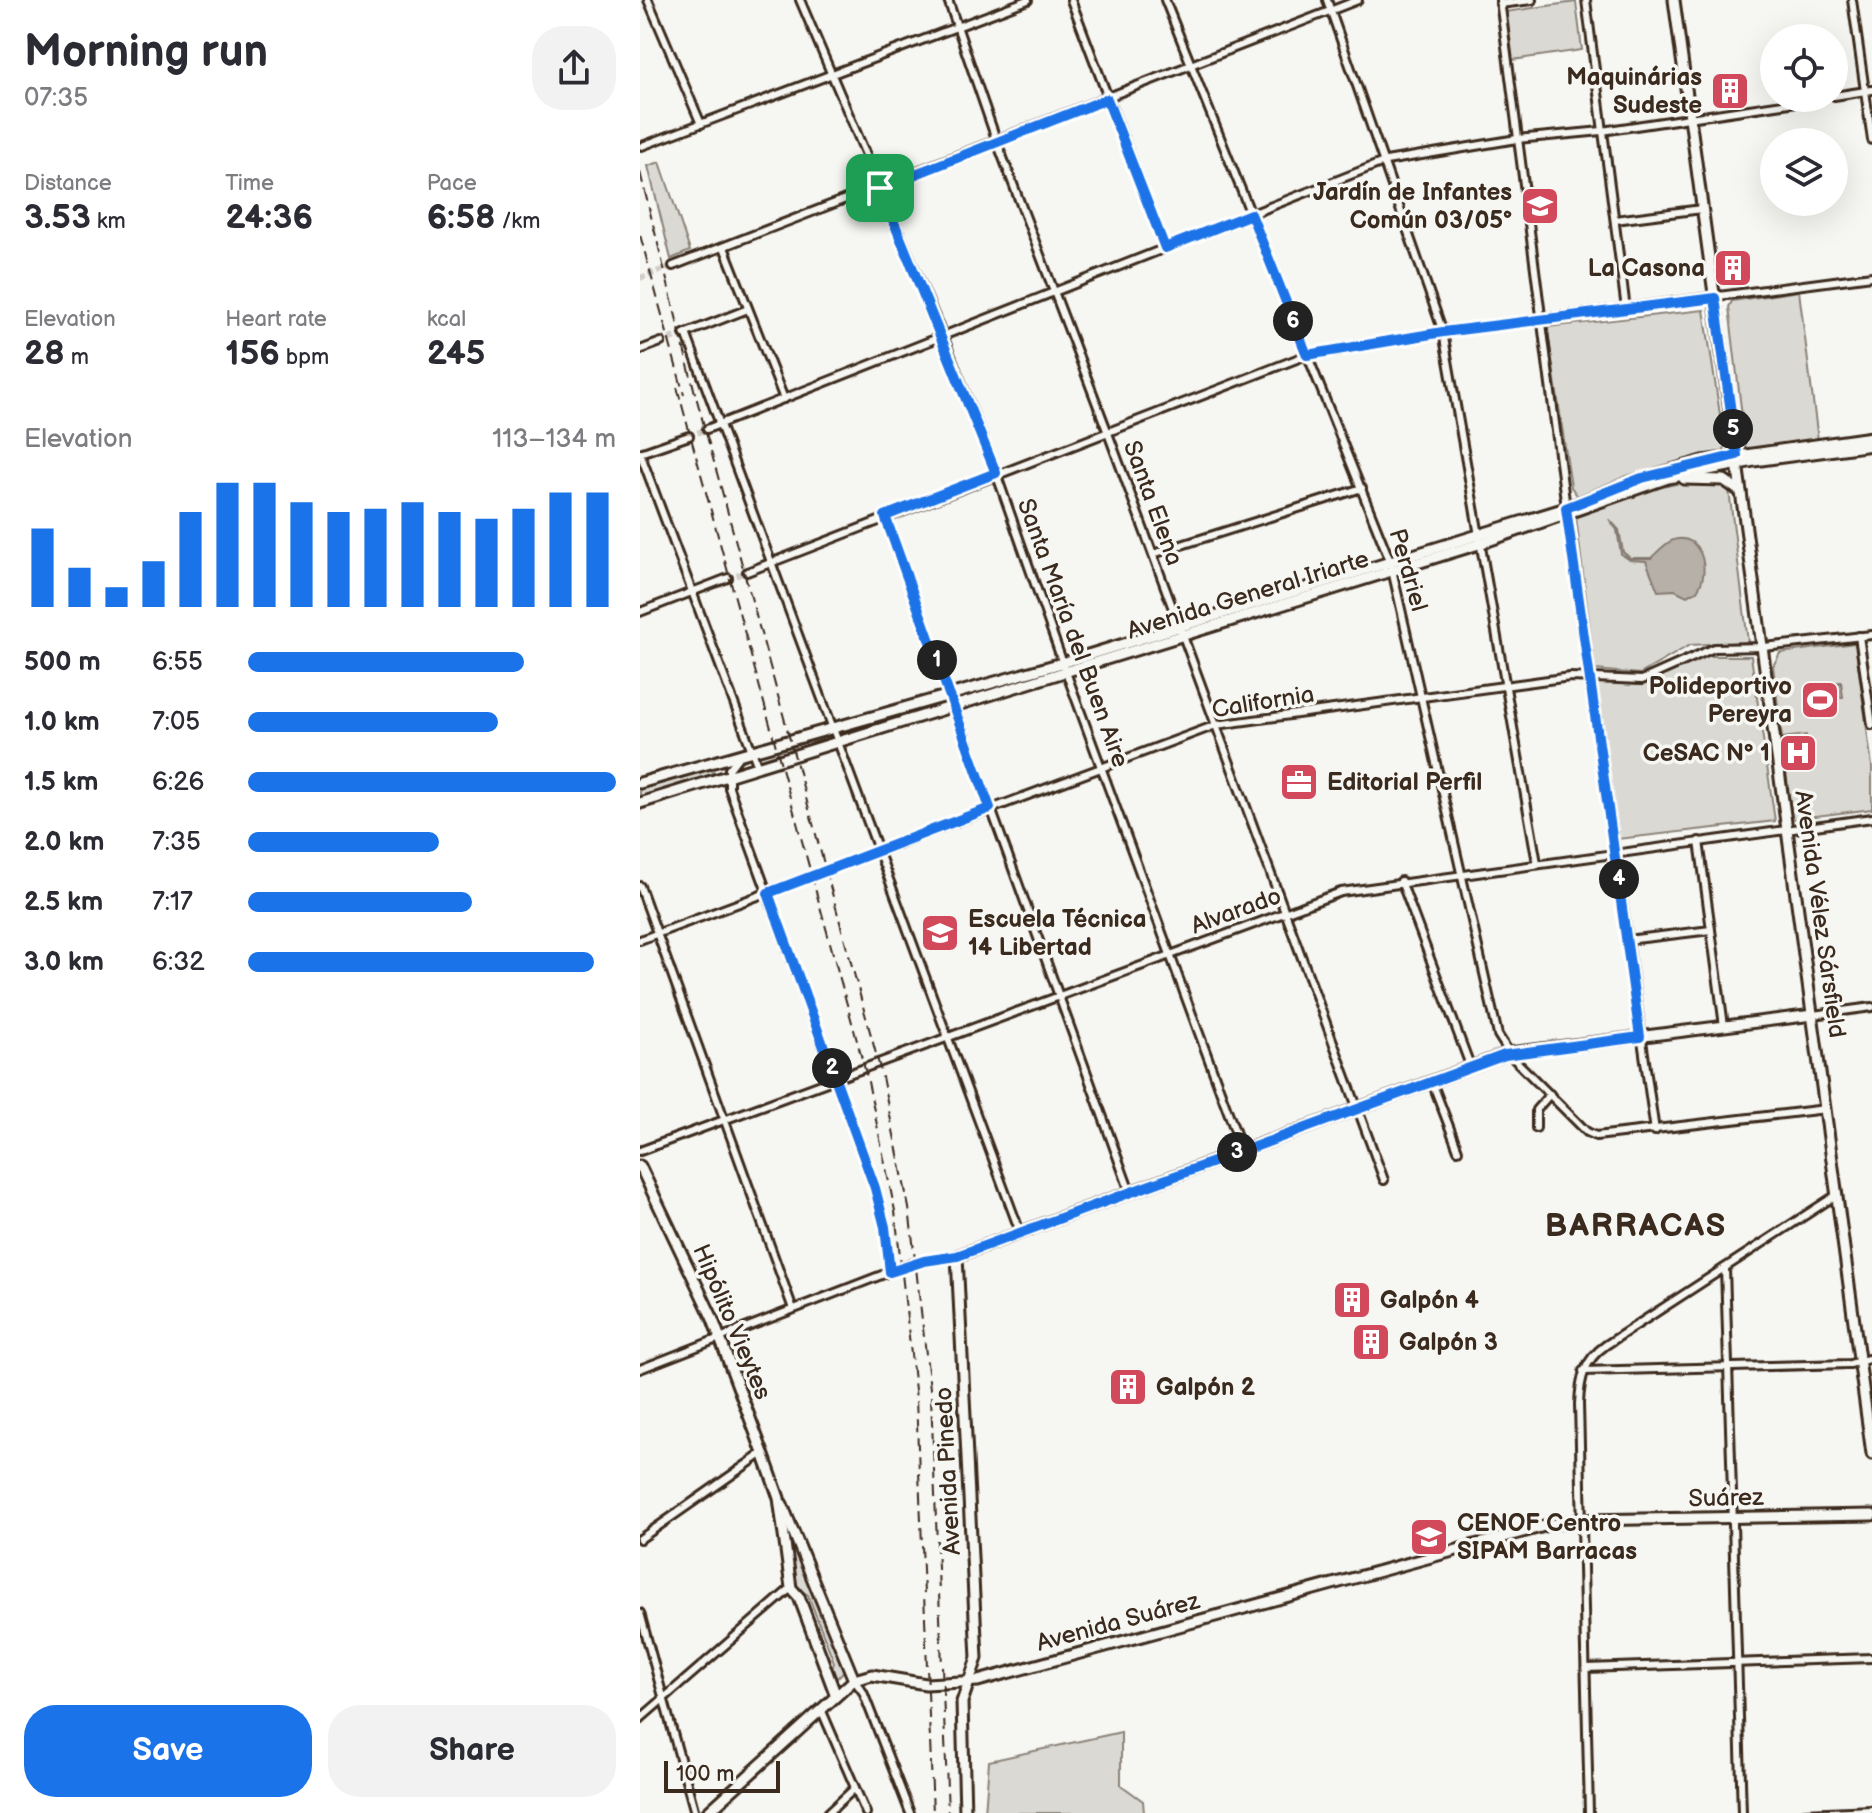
<!DOCTYPE html>
<meta charset="utf-8">
<style>
body{margin:0;font-family:"Balsamiq Sans",sans-serif;background:#f2f2f3;color:#2b2b33;height:100vh;display:flex;flex-direction:column;font-size:30px;white-space:nowrap}
*{box-sizing:border-box;margin:0}
p{font-size:26px;color:#7c7c81}
.icon{flex:none;width:44px;height:44px;fill:none;stroke:currentColor;stroke-width:2;stroke-linecap:round;stroke-linejoin:round}
.map{position:relative;flex:1;overflow:hidden}
.sheet{display:flex;flex-direction:column;background:#fff;width:640px}
.sheet>*{flex:none}
.fabs{position:absolute;left:1120px;top:24px;display:grid;gap:16px}
.fabs a{display:grid;place-items:center;width:88px;height:88px;border-radius:50%;background:#fff;box-shadow:0 8px 32px #0002;font-size:40px}
.scale{position:absolute;left:24px;bottom:20px;width:116px;box-sizing:border-box;padding-left:8px;border:4px solid #3b2a1e;border-top:0;font-size:22px;line-height:28px;white-space:nowrap;color:#3b2a1e;-webkit-text-stroke:6px #f6f6f2;paint-order:stroke}
.pin{position:absolute;display:grid;place-items:center;width:68px;height:68px;color:#fff;margin:-34px;border-radius:16px;box-shadow:0 4px 12px #0006}
.km{position:absolute;width:40px;height:40px;margin:-20px;border-radius:50%;background:#222;color:#fff;font-size:22px;line-height:40px;text-align:center}
.round{display:grid;place-items:center;flex:none;width:84px;height:84px;border-radius:32px;background:#f2f2f3}
.overview{display:flex;align-items:center;justify-content:space-between;height:136px;padding:0 24px}
h1{font-size:44px;font-weight:600;line-height:60px}
.metrics{display:grid;grid-template-columns:repeat(3,1fr);gap:12px;height:136px;padding:8px 24px}
.metrics div{display:grid;align-content:center}
.metrics b{font-size:34px;font-weight:600}
.metrics small{font-size:22px;font-weight:400}
.metrics p{font-size:22px}
.chart{height:224px;padding:16px 24px}
.chart p{display:flex;justify-content:space-between}
.chart svg{width:100%;height:144px;margin-top:8px;stroke:#1a73e8;stroke-width:6}
.primary-button{display:flex;gap:16px;margin-top:auto;padding:16px 24px}
.primary-button a{flex:1;height:92px;border-radius:32px;background:#1a73e8;color:#fff;font-size:32px;font-weight:600;line-height:92px;text-align:center}
.primary-button a+a{background:#f2f2f3;color:#2b2b33}
ul{padding:0 24px;list-style:none;font-size:26px}
li{display:grid;grid-template-columns:128px 96px 1fr;align-items:center;height:60px}
li i{height:20px;border-radius:10px;background:#1a73e8}
main{display:flex;flex:1;min-height:0}
.map>svg:first-child{display:block}
.green{fill:#dad9d3;stroke:#8a8278;stroke-width:2}
.water{fill:#b6b0a9;stroke:#857a71;stroke-width:2}
.lines{fill:none;stroke-linecap:round;stroke-linejoin:round}
.street-tunnel{stroke:#d1cdc8;stroke-width:6;stroke-dasharray:6 3;stroke-linecap:butt}
.street-casing{stroke:#3b2a1e;stroke-width:12}
.secondary-casing{stroke:#3b2a1e;stroke-width:15}
.street{stroke:#f6f6f2;stroke-width:6}
.secondary{stroke:#f6f6f2;stroke-width:9}
.rail{stroke:#3b2a1e;stroke-width:2;stroke-dasharray:12 6;stroke-linecap:butt}
.route-casing{stroke:#fff;stroke-width:16}
.route{stroke:#1a73e8;stroke-width:10}
.labels{text-anchor:middle;dominant-baseline:central;stroke-width:7;stroke-linejoin:round;paint-order:stroke}
.poi-label{font-size:24px;font-weight:bold;fill:#3b2a1e;stroke:#f6f6f2;text-anchor:start}
.street-label{font-size:24px;fill:#3b2a1e;stroke:#f6f6f2}
.district-label{font-size:32px;font-weight:bold;letter-spacing:2px;fill:#3b2a1e;stroke:#f6f6f2}
</style>
<main>
<section class="sheet">
<div class="overview"><div><h1>Morning run</h1><p>07:35</p></div><a class="round"><svg class="icon" aria-label="share" viewBox="0 0 24 24"><path d="M12 15V3M7 8l5-5 5 5M5 13v7h14v-7"/></svg></a></div>
<div class="metrics">
<div><p>Distance</p><b>3.53<small> km</small></b></div>
<div><p>Time</p><b>24:36</b></div>
<div><p>Pace</p><b>6:58<small> /km</small></b></div>
</div>
<div class="metrics">
<div><p>Elevation</p><b>28<small> m</small></b></div>
<div><p>Heart rate</p><b>156<small> bpm</small></b></div>
<div><p>kcal</p><b>245</b></div>
</div>
<div class="chart"><p><span>Elevation</span>113–134 m</p>
<svg viewBox="0 0 160 44" preserveAspectRatio="none"><path d="M5 44V20M15 44V32M25 44V38M35 44V30M45 44V15M55 44V6M65 44V6M75 44V12M85 44V15M95 44V14M105 44V12M115 44V15M125 44V17M135 44V14M145 44V9M155 44V9"/></svg>
</div>
<ul>
<li><b>500 m</b>6:55<i style="width:75%"></i></li>
<li><b>1.0 km</b>7:05<i style="width:68%"></i></li>
<li><b>1.5 km</b>6:26<i style="width:100%"></i></li>
<li><b>2.0 km</b>7:35<i style="width:52%"></i></li>
<li><b>2.5 km</b>7:17<i style="width:61%"></i></li>
<li><b>3.0 km</b>6:32<i style="width:94%"></i></li>
</ul>
<div class="primary-button"><a>Save</a><a>Share</a></div>
</section>
<div class="map">
<svg width="1232" height="1813" viewBox="0 0 1232 1813">
<rect width="100%" height="100%" fill="#f6f6f2"/>
<filter id="ink" filterUnits="userSpaceOnUse"><feTurbulence type="fractalNoise" baseFrequency=".0125" numOctaves="2"/><feDisplacementMap in="SourceGraphic" scale="16" xChannelSelector="R" yChannelSelector="G"/><feConvolveMatrix kernelMatrix="1 2 1 2 8 2 1 2 1" color-interpolation-filters="sRGB"/></filter>
<g filter="url(#ink)">
<g class="green">
<path d="M936,2L942,50L872,60L865,12Z"/>
<path d="M20,162L50,251L31,259L8,166Z"/>
<path d="M1159,291L1178,440L1106,450L1089,307L1092,301Z"/>
<path d="M1064,310L1085,447L1082,454L1009,470L939,498L931,487L907,327Z"/>
<path d="M1054,480L1086,485L1089,490L1108,642L1050,645L1000,674L955,670L936,517L1013,489Z"/>
<path d="M1215,643L1232,766V809L1152,819L1146,772L1170,769L1166,735L1142,738L1133,666L1140,653Z"/>
<path d="M1054,656H1111L1135,821L978,839L954,681L1002,685Z"/>
<path d="M63,769H70L75,775L0,799V787Z"/>
<path d="M149,1534L204,1671L195,1680L191,1672L194,1662L168,1595L155,1587L146,1536Z"/>
<path d="M481,1732V1785L503,1801L504,1813H345L349,1761Z"/>
</g>
<g class="water">
<path d="M969,519L979,530L983,552L990,558H1011C1023,547 1034,532 1052,542C1066,554 1067,576 1057,591L1047,596L1035,590L1018,591L1006,561L990,560L981,554L977,530Z"/>
<path d="M1201,682L1203,697L1175,701L1173,686Z"/>
</g>
<g class="lines">
<g class="street-tunnel">
<path d="M0,278L33,266"/>
<path d="M21,342L44,334"/>
<path d="M49,436L67,429"/>
<path d="M88,578L107,572"/>
</g>
<g class="street-casing">
<g id="street">
<path d="M8,0L61,124"/>
<path d="M160,0L304,338L356,473L426,672L602,1150"/>
<path d="M308,0L357,142L468,433L744,1180"/>
<path d="M431,0L525,248"/>
<path d="M525,0L750,561L858,1035L872,1057L947,1132L956,1136L1186,1109"/>
<path d="M687,0L803,332L897,863"/>
<path d="M860,0L926,508L1015,1131"/>
<path d="M946,0L986,309"/>
<path d="M1212,0L1232,140"/>
<path d="M860,4L892,0"/>
<path d="M1194,96L1232,90"/>
<path d="M2,146L388,0"/>
<path d="M975,220L1062,209"/>
<path d="M84,247L144,399"/>
<path d="M33,266L718,0"/>
<path d="M46,333L380,1232"/>
<path d="M44,334L108,309"/>
<path d="M0,350L21,342"/>
<path d="M67,429L746,161L877,139L962,131L1183,98"/>
<path d="M0,453L118,767"/>
<path d="M0,453L49,436"/>
<path d="M245,516L490,1192"/>
<path d="M513,554L722,488"/>
<path d="M107,572L667,355L803,332L1232,276"/>
<path d="M0,612L88,578"/>
<path d="M1219,636L1232,725"/>
<path d="M99,756L89,769V788L235,1188L245,1227L250,1272"/>
<path d="M1059,841L1084,1026"/>
<path d="M761,881L831,1068"/>
<path d="M0,886L153,1309"/>
<path d="M0,940L576,725L930,677L1002,680L1074,648L1124,647L1232,635"/>
<path d="M987,940L1071,930"/>
<path d="M1173,1015L1232,1007"/>
<path d="M792,1082L818,1150"/>
<path d="M896,1128V1110L910,1094"/>
<path d="M0,1151L701,892L1232,818"/>
<path d="M1085,1268L1102,1813"/>
<path d="M0,1369L270,1264L317,1256"/>
<path d="M943,1371L1210,1364L1232,1358"/>
<path d="M0,1539L123,1453"/>
<path d="M0,1613L55,1813"/>
<path d="M946,1668L1232,1658"/>
<path d="M214,1680L223,1692L270,1813"/>
<path d="M181,1709L226,1813"/>
<path d="M0,1719L151,1588"/>
<path d="M188,1813L215,1788"/>
<path d="M949,1813L939,1404C940,1379 944,1360 966,1345L1198,1194"/>
<path d="M1165,1813L1232,1810"/>
</g>
</g>
<g class="secondary-casing">
<g id="secondary">
<path d="M1034,0L1232,1454"/>
<path d="M1044,479L1084,480L1101,492"/>
<path d="M0,783L422,663L926,508L990,482L1063,461L1232,437"/>
<path d="M0,803L842,543L1028,478L1114,461L1232,445"/>
<path d="M0,1166L72,1317L123,1453L139,1498L151,1588L159,1597L196,1696"/>
<path d="M142,1504L214,1680"/>
<path d="M67,1813L214,1680L232,1675L286,1684L338,1681L908,1525L941,1520L1232,1515"/>
<path d="M325,1813L322,1702L337,1658L317,1256L869,1053L1173,1015"/>
</g>
</g>
<use href="#street" class="street"/>
<use href="#secondary" class="secondary"/>
<g class="rail">
<path d="M0,172L54,389L241,1072L269,1208L291,1397L308,1813"/>
<path d="M0,235L44,395"/>
<path d="M37,387L227,1077L255,1211L276,1399L293,1813"/>
</g>
</g>
</g>
<g class="lines" filter="url(#ink)">
<g class="route-casing">
<path id="route" d="M467,99L525,248L611,214L667,355L803,332L1075,298L1097,455L1002,478L926,508L1000,1037L865,1055L317,1256L284,1261L250,1272L245,1227L235,1188L128,893L350,808L245,516L356,473L240,188Z"/>
</g>
<use href="#route" class="route"/>
</g>
<defs>
<g id="building-square" transform="scale(2)"><rect x="-9" y="-9" width="18" height="18" rx="4" fill="#d1495b" stroke="#f6f6f2"/><path d="M-4-6H4V6H1V3H-1V6H-4ZM-2.5-4.3h1.7v1.8h-1.7ZM.8-4.3h1.7v1.8H.8ZM-2.5-1h1.7V.8h-1.7ZM.8-1h1.7V.8H.8Z" fill="#fff"/></g>
<g id="school-square" transform="scale(2)"><rect x="-9" y="-9" width="18" height="18" rx="4" fill="#d1495b" stroke="#f6f6f2"/><path d="M0-5L7-2L0 1L-7-2ZM-4 1L0 2.5L4 1V4Q0 6-4 4Z" fill="#fff"/></g>
<g id="stadium-square" transform="scale(2)"><rect x="-9" y="-9" width="18" height="18" rx="4" fill="#d1495b" stroke="#f6f6f2"/><path d="M0-5a6.5 5 0 1 0 0 10a6.5 5 0 1 0 0-10ZM-3.5-1.8h7v3.6h-7Z" fill="#fff"/></g>
<g id="hospital-square" transform="scale(2)"><rect x="-9" y="-9" width="18" height="18" rx="4" fill="#d1495b" stroke="#f6f6f2"/><path d="M-5-5h3v3.5h4V-5h3V5h-3V1.5h-4V5h-3Z" fill="#fff"/></g>
<g id="office-square" transform="scale(2)"><rect x="-9" y="-9" width="18" height="18" rx="4" fill="#d1495b" stroke="#f6f6f2"/><path d="M-6-3h4V-5.5h4V-3h4V5H-6ZM-1-4.5V-3h2v-1.5ZM-6 0V1H6V0Z" fill="#fff"/></g>
</defs>
<g fill-rule="evenodd">
<use href="#building-square" x="1090" y="91"/>
<use href="#school-square" x="900" y="206"/>
<use href="#building-square" x="1093" y="268"/>
<use href="#stadium-square" x="1180" y="700"/>
<use href="#hospital-square" x="1158" y="753"/>
<use href="#office-square" x="659" y="782"/>
<use href="#school-square" x="300" y="933"/>
<use href="#building-square" x="712" y="1300"/>
<use href="#building-square" x="731" y="1342"/>
<use href="#building-square" x="488" y="1387"/>
<use href="#school-square" x="789" y="1537"/>
</g>
<g class="labels">
<g class="poi-label">
<text x="1062" y="77" text-anchor="end">Maquinárias<tspan x="1062" dy="28">Sudeste</tspan></text>
<text x="872" y="192" text-anchor="end">Jardín de Infantes<tspan x="872" dy="28">Común 03/05°</tspan></text>
<text x="1065" y="268" text-anchor="end">La Casona</text>
<text x="1152" y="686" text-anchor="end">Polideportivo<tspan x="1152" dy="28">Pereyra</tspan></text>
<text x="1130" y="753" text-anchor="end">CeSAC Nº 1</text>
<text x="687" y="782">Editorial Perfil</text>
<text x="328" y="919">Escuela Técnica<tspan x="328" dy="28">14 Libertad</tspan></text>
<text x="740" y="1300">Galpón 4</text>
<text x="759" y="1342">Galpón 3</text>
<text x="516" y="1387">Galpón 2</text>
<text x="817" y="1523">CENOF Centro<tspan x="817" dy="28">SIPAM Barracas</tspan></text>
</g>
<g class="street-label">
<text transform="translate(513 503) rotate(70)">Santa Elena</text>
<text transform="translate(768 570) rotate(74)">Perdriel</text>
<text transform="translate(608 595) rotate(-17)">Avenida General Iriarte</text>
<text transform="translate(433 633) rotate(70)">Santa María del Buen Aire</text>
<text transform="translate(623 702) rotate(-9)">California</text>
<text transform="translate(596 911) rotate(-20)">Alvarado</text>
<text transform="translate(1180 914) rotate(82)">Avenida Vélez Sársfield</text>
<text transform="translate(92 1322) rotate(67)">Hipólito Vieytes</text>
<text transform="translate(308 1471) rotate(-93)">Avenida Pinedo</text>
<text transform="translate(1086 1498) rotate(-1)">Suárez</text>
<text transform="translate(478 1622) rotate(-15)">Avenida Suárez</text>
</g>
<g class="district-label">
<text x="996" y="1226">BARRACAS</text>
</g>
</g>
</svg>
<div class="fabs">
<a><svg class="icon" aria-label="locate" viewBox="0 0 24 24"><circle cx="12" cy="12" r="6"/><path d="M12 2v4M12 18v4M2 12h4M18 12h4"/></svg></a>
<a><svg class="icon" aria-label="layers" viewBox="0 0 24 24"><path d="M12 4l9 5-9 5-9-5zM3 14l9 5 9-5"/></svg></a>
</div>
<div class="scale">100 m</div>
<div class="pin" style="left:240px;top:188px;background:#1e9e55"><svg class="icon" aria-label="arrive" viewBox="0 0 24 24"><path d="M6 21V4h12l-3 4 3 4H6"/></svg></div>
<b class="km" style="left:297px;top:660px">1</b>
<b class="km" style="left:192px;top:1068px">2</b>
<b class="km" style="left:597px;top:1152px">3</b>
<b class="km" style="left:979px;top:879px">4</b>
<b class="km" style="left:1093px;top:429px">5</b>
<b class="km" style="left:653px;top:321px">6</b>
</div>
</main>
